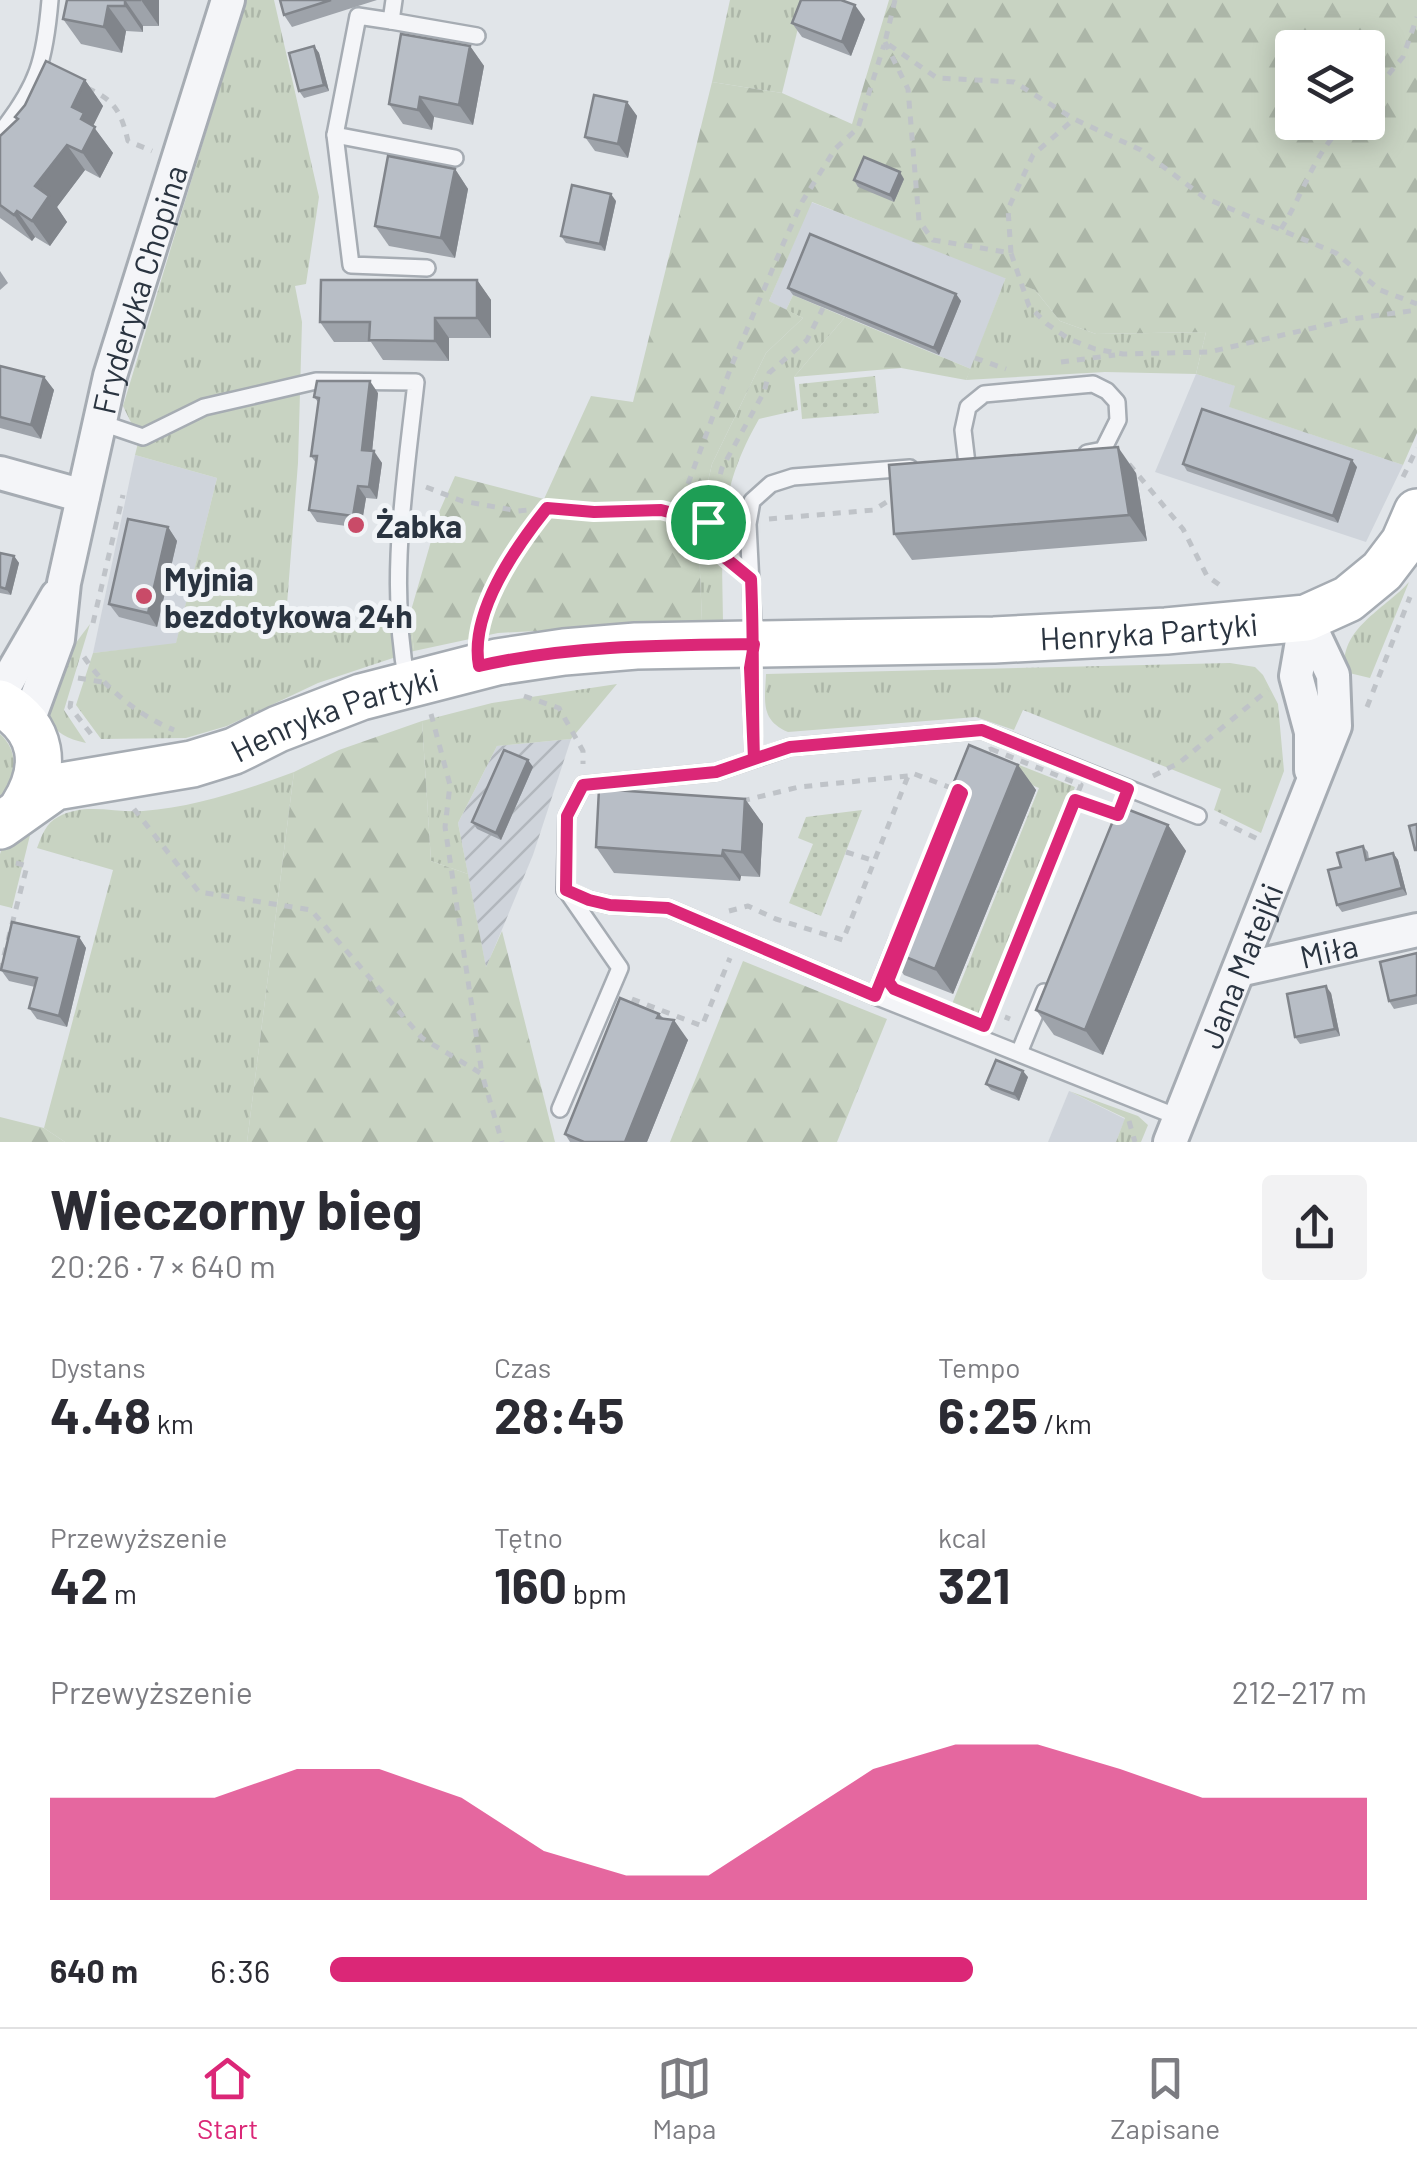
<!DOCTYPE html>
<html lang="pl">
<meta charset="utf-8">
<style>
body{margin:0;font-family:Barlow,sans-serif;background:#f2f2f3;color:#2b2b33;height:100vh;display:flex;flex-direction:column;font-size:38px;white-space:nowrap}
*{box-sizing:border-box;margin:0}
p{font-size:32px;color:#7c7c81}
.icon{flex:none;width:55px;height:55px;fill:none;stroke:currentColor;stroke-width:2;stroke-linecap:round;stroke-linejoin:round}
.map{position:relative;height:1142px;overflow:hidden}
.details{display:flex;flex-direction:column;background:#fff;flex:1}
.details>*{flex:none}
.tools{position:absolute;left:1275px;top:30px;display:grid;gap:20px}
.tools a{display:grid;place-items:center;width:110px;height:110px;border-radius:10px;background:#fff;box-shadow:0 5px 25px #0003;font-size:50px}
.pin{position:absolute;display:grid;place-items:center;width:85px;height:85px;color:#fff;margin:-42px;border:5px solid #fff;border-radius:50%;box-shadow:0 2px 10px #0007}
.round{display:grid;place-items:center;flex:none;width:105px;height:105px;border-radius:10px;background:#f2f2f3}
.headline{display:flex;align-items:center;justify-content:space-between;height:170px;padding:0 50px}
h1{font-size:55px;font-weight:700;line-height:75px}
.stats{display:grid;grid-template-columns:repeat(3,1fr);gap:15px;height:170px;padding:10px 50px}
.stats div{display:grid;align-content:center}
.stats b{font-size:50px;font-weight:700}
.stats small{font-size:28px;font-weight:400}
.stats p{font-size:28px}
.chart{height:280px;padding:20px 50px}
.chart p{display:flex;justify-content:space-between}
.chart svg{width:100%;height:180px;margin-top:10px;fill:#db2777;opacity:.7}
ul{padding:0 50px;list-style:none;font-size:32px}
li{display:grid;grid-template-columns:160px 120px 1fr;align-items:center;height:75px}
li i{height:25px;border-radius:12px;background:#db2777}
.tab-bar{display:flex;justify-content:space-around;align-items:center;height:140px;border-top:2px solid #e1e1e2;background:#fff;font-size:28px;color:#7c7c81}
.tab-bar a{display:grid;justify-items:center;gap:5px}
.tab-bar .active{color:#db2777}
.map>svg:first-child{display:block}
.built{fill:#cfd4db}
.industrial{fill:url(#industrial-furrows)}
.grass{fill:url(#grass-tufts)}
.forest{fill:url(#forest-firs);fill-rule:evenodd}
.park{fill:url(#park-dots)}
.lines{fill:none;stroke-linecap:round;stroke-linejoin:round}
.lane-casing{stroke:#a6acb3;stroke-width:20}
.street-casing{stroke:#a6acb3;stroke-width:38}
.secondary-casing{stroke:#a6acb3;stroke-width:50}
.path{stroke:#bfc3c8;stroke-width:5;stroke-dasharray:8 8;stroke-linecap:butt}
.lane{stroke:#f4f5f8;stroke-width:15}
.street{stroke:#f4f5f8;stroke-width:32}
.secondary{stroke:#fff;stroke-width:45}
.wall{fill:#9ea3aa}
.shaded-wall{fill:#81858b}
.building{fill:#b8bec6;stroke:#81858b;stroke-width:2.5}
.route-casing{stroke:#fff;stroke-width:20}
.route{stroke:#db2777;stroke-width:12}
.poi-dot{fill:#c94b68;stroke:#f1f4f7;stroke-width:4}
.labels{text-anchor:middle;dominant-baseline:central;stroke-width:10;stroke-linejoin:round;paint-order:stroke}
.street-label{font-size:32px;fill:#2a3440;stroke:#f1f4f7}
.poi-label{font-size:32px;font-weight:bold;fill:#2a3440;stroke:#f1f4f7;text-anchor:start}
</style>
<div class="map">
<svg width="1417" height="1142" viewBox="0 0 1417 1142">
<defs>
<pattern id="industrial-furrows" width="10" height="10" patternUnits="userSpaceOnUse" patternTransform="scale(2.5)"><rect width="10" height="10" fill="#cfd4db"/><path d="M-1 1l2-2M0 10L10 0M9 11l2-2" fill="none" stroke="#b2b7bd"/></pattern>
<pattern id="grass-tufts" width="24" height="20" patternUnits="userSpaceOnUse" patternTransform="scale(2.5)"><rect width="24" height="20" fill="#c8d3c2"/><path d="M3 7l-1-3M5 7V3M7 7l1-3M15 17l-1-3M17 17v-4M19 17l1-3" fill="none" stroke="#acb6a8"/></pattern>
<pattern id="forest-firs" width="22" height="20" patternUnits="userSpaceOnUse" patternTransform="scale(2.5)"><rect width="22" height="20" fill="#c8d3c2"/><path d="M5 1l3.5 6h-7zM16 11l3.5 6h-7z" fill="#acb6a8"/></pattern>
<pattern id="park-dots" width="8" height="8" patternUnits="userSpaceOnUse" patternTransform="scale(2.5)"><rect width="8" height="8" fill="#c8d3c2"/><path d="M2 2h.1M6 6h.1" fill="none" stroke="#acb6a8" stroke-width="1.8" stroke-linecap="round"/></pattern>
</defs>
<rect width="100%" height="100%" fill="#e1e5e9"/>
<g class="built">
<path d="M811,202L1006,277L971,369L793,295L786,310L769,301Z"/>
<path d="M1196,374L1236,386L1230,407L1403,465L1366,542L1155,472Z"/>
<path d="M135,455L217,478L176,644L93,653Z"/>
<path d="M1069,1091L1125,1119L1116,1142H1048Z"/>
</g>
<path class="industrial" d="M571,739L533,855L486,968L458,823L497,746Z"/>
<g class="grass">
<path d="M246,0H274L319,197L306,284L295,286L302,322L298,463L285,630L410,614L414,651L318,683L227,726L186,738L101,739L76,705L93,653L176,643L217,478L135,455L139,439L123,406Z"/>
<path d="M730,0H805L782,93L712,82Z"/>
<path d="M1006,277L1035,290L1060,321L1096,334L1206,332L1196,374L1105,372L966,380Z"/>
<path d="M793,295L845,317L794,377L798,410L759,419C716,494 722,539 723,622H702L698,524L712,464L766,353L803,318L786,310Z"/>
<path d="M1409,582L1370,678L1345,672C1338,629 1384,610 1409,582Z"/>
<path d="M90,624L64,710L86,743C10,727 63,660 90,624Z"/>
<path d="M1230,663L1255,667L1263,675L1278,704L1284,771L1261,833L1214,810L1221,789L1023,710L1014,730L976,717L788,732C760,720 765,701 766,674Z"/>
<path d="M617,684L571,739L497,746L458,823L468,874L431,861L422,721L492,703Z"/>
<path d="M0,734C19,751 18,778 0,796Z"/>
<path d="M991,754L1075,787L980,1022L950,1009L1039,788L986,766Z"/>
<path d="M294,772L247,1142H65L44,1128L113,870L37,848C42,835 46,823 58,817C85,802 114,813 143,811C195,807 245,790 294,772Z"/>
<path d="M36,811L12,908L0,905V854L5,840Z"/>
<path d="M1069,1091L1138,1116L1148,1125L1141,1142H1116L1125,1118Z"/>
</g>
<g class="forest">
<path d="M889,0H1417V433L1403,465L1229,407L1235,386L1196,374L1206,332L1096,334L1060,321L1035,290L812,202L769,301L803,318L766,353L712,464L698,524L702,622L498,633L414,651L410,614L440,510L455,476L544,499L591,396L633,402L712,82L782,93L852,124ZM1292,48H1368V122H1292Z"/>
<path d="M845,317L971,369L966,380L901,368L794,377Z"/>
<path d="M422,721L431,861L468,874L486,967L502,931L555,1142H247L294,772L339,750Z"/>
<path d="M743,961L887,1019L837,1142H670Z"/>
<path d="M0,1117L44,1128L65,1142H0Z"/>
</g>
<g class="park">
<path d="M875,376L879,413L802,419L799,384Z"/>
<path d="M862,810L821,916L789,903L813,844L798,838L806,817Z"/>
</g>
<g class="lines">
<g class="lane-casing">
<g id="lane">
<path d="M394,0L391,21L358,16L335,135L351,265L427,268"/>
<path d="M391,21L477,36"/>
<path d="M0,133C38,86 45,60 50,0"/>
<path d="M335,135L455,158"/>
<path d="M99,422L143,437L204,407L316,381L416,382C405,483 388,582 407,682"/>
<path d="M967,464L963,430L968,407L984,394L1093,384L1107,391L1117,402L1118,420L1103,450L1087,453"/>
<path d="M754,759L750,668L754,644L748,524L752,501L771,484L793,477L910,468"/>
<path d="M565,890L567,816L583,785L716,772L790,747L982,730L1198,816"/>
<path d="M565,890L589,900L610,905L668,908L875,996L1180,1118"/>
<path d="M875,996L898,939"/>
<path d="M1019,1053L1044,992"/>
<path d="M560,1109L620,968L568,893"/>
</g>
</g>
<g class="street-casing">
<g id="street">
<path d="M0,473L83,496"/>
<path d="M1306,618L1296,676L1311,732V770"/>
<path d="M0,694L57,596"/>
<path id="s1" d="M27,724L58,639L64,583L110,376L228,0"/>
<path id="s2" d="M1239,970L1417,930"/>
<path id="s3" d="M1170,1142L1335,726L1333,675L1306,618"/>
</g>
</g>
<g class="secondary-casing">
<g id="secondary">
<path d="M0,703C44,728 48,767 23,807"/>
<path id="s4" d="M0,826L55,787L192,764L234,751L278,729L361,697L497,662L564,652L636,646L994,640L1166,631L1306,618L1348,599L1382,571L1404,542L1417,512"/>
</g>
</g>
<g class="path">
<path d="M895,0L885,42L937,78L1014,82L1074,119L1141,150L1205,198L1336,253L1380,290L1417,304"/>
<path d="M885,42L908,89L919,221L933,240L1011,253L1029,306L1047,324L1069,339L1095,349L1123,354L1209,352L1352,319L1417,310"/>
<path d="M87,88C115,100 121,112 128,141L152,151"/>
<path d="M1368,99L1403,57L1417,17"/>
<path d="M1281,229C1306,189 1311,158 1346,122"/>
<path d="M1011,253L1008,209L1033,155L1074,119"/>
<path d="M975,358L1006,369"/>
<path d="M1061,362L1115,355"/>
<path d="M1129,464L1183,529L1207,576L1224,588"/>
<path d="M1403,477L1417,448"/>
<path d="M426,487L462,501L518,511L547,508L594,513L661,510L708,522"/>
<path d="M677,514L731,367L784,242L802,202L835,149L858,128L884,45"/>
<path d="M769,519L874,510L893,498"/>
<path d="M729,562L717,551L708,522L722,468L764,392L769,373L807,340L823,308"/>
<path d="M93,623L123,495"/>
<path d="M482,628L500,576L547,508"/>
<path d="M84,657C105,688 139,716 174,730"/>
<path d="M78,678L102,682"/>
<path d="M524,696L559,708L583,751V764"/>
<path d="M71,701L70,707L95,739"/>
<path d="M1367,707L1410,597"/>
<path d="M431,714L450,785L445,827L482,1074"/>
<path d="M991,749L1081,785L984,1026L894,989L888,981L978,754Z"/>
<path d="M1153,776L1179,763L1268,690"/>
<path d="M1075,800L1117,815"/>
<path d="M742,801L799,787L908,776L912,773L954,789"/>
<path d="M134,809L199,892L311,910L422,1038L482,1074L502,1142"/>
<path d="M1220,821L1260,840"/>
<path d="M846,852L875,861"/>
<path d="M729,911L748,906L776,919L843,940L908,776"/>
<path d="M0,971L27,866L13,862"/>
<path d="M632,999L702,1026L730,958"/>
<path d="M990,1011L1010,1019"/>
<path d="M1129,1121L1135,1142"/>
</g>
<use href="#lane" class="lane"/>
<use href="#street" class="street"/>
<use href="#secondary" class="secondary"/>
</g>
<g class="wall">
<path d="M67,0H159V26H143V32L126,31L122,53L81,44L63,19Z"/>
<path d="M280,0H377L292,27L284,15Z"/>
<path d="M865,19L851,56L802,37L792,23Z"/>
<path d="M314,46L319,53L329,91L304,98L299,91Z"/>
<path d="M470,46L484,66L473,125L434,117L432,130L403,124L389,104Z"/>
<path d="M85,80L103,106L93,126L113,153L100,178L85,170L57,207L67,222L50,246L35,237L32,241L0,218V136L17,120L15,117Z"/>
<path d="M627,102L637,116L628,158L595,151L585,137Z"/>
<path d="M455,169L468,189L455,258L389,246L375,226Z"/>
<path d="M904,179L894,202L858,187L854,180Z"/>
<path d="M616,201L605,251L566,243L561,236Z"/>
<path d="M0,271L8,283L0,290Z"/>
<path d="M477,280L491,300V338H449V361L383,360L371,342H334L320,322Z"/>
<path d="M788,288L956,294L961,301L939,355L793,295Z"/>
<path d="M0,366L44,377L54,390L41,439L0,428Z"/>
<path d="M378,393L372,451L382,463L377,499L366,498L361,528L317,522L309,510L316,463L311,456L318,402L314,397Z"/>
<path d="M1183,464L1357,467L1338,523L1187,471Z"/>
<path d="M1136,473L1147,541L912,560L894,534Z"/>
<path d="M168,527L177,541L157,627L119,617L109,604Z"/>
<path d="M0,553L14,556L19,563L11,595L0,593Z"/>
<path d="M528,760L533,767L501,840L477,829L472,822Z"/>
<path d="M1018,765L1036,790L953,994L904,975L886,949Z"/>
<path d="M745,799L763,824L760,877L741,876L740,881L614,873L596,847Z"/>
<path d="M1168,825L1186,851L1103,1055L1054,1035L1036,1010Z"/>
<path d="M1363,846L1368,852L1369,859L1393,853L1398,860L1407,895L1342,912L1337,905L1341,867Z"/>
<path d="M79,937L86,948L67,1027L37,1019L29,1008L35,987L9,981L1,970Z"/>
<path d="M1417,953V1004L1394,1009L1389,1001Z"/>
<path d="M1331,993L1340,1036L1300,1044L1295,1037Z"/>
<path d="M659,1014L688,1040L647,1142H570L565,1134Z"/>
<path d="M1028,1077L1019,1101L991,1090L986,1084Z"/>
</g>
<g class="shaded-wall">
<path d="M125,0L143,26V32L125,6Z"/>
<path d="M141,0H159V26Z"/>
<path d="M855,5L865,19L851,56L842,42Z"/>
<path d="M108,6L126,31L122,53L104,27Z"/>
<path d="M314,46L319,53L329,91L324,85Z"/>
<path d="M470,46L484,66L473,125L459,105Z"/>
<path d="M85,80L103,106L93,126L113,153L100,178L82,152L72,107Z"/>
<path d="M420,97L434,117L432,130L418,110Z"/>
<path d="M627,102L637,116L628,158L618,144Z"/>
<path d="M67,145L85,170L57,207L67,222L50,246L32,221L35,186Z"/>
<path d="M455,169L468,189L455,258L441,238Z"/>
<path d="M900,172L904,179L894,202L890,195Z"/>
<path d="M611,194L616,201L605,251L600,244Z"/>
<path d="M17,211L35,237L32,241L14,215Z"/>
<path d="M477,280L491,300V338L477,318Z"/>
<path d="M956,294L961,301L939,355L934,348Z"/>
<path d="M435,318L449,338V361L435,341Z"/>
<path d="M44,377L54,390L41,439L31,425Z"/>
<path d="M370,381L378,393L371,462L362,450Z"/>
<path d="M1118,447L1136,473L1147,541L1129,515Z"/>
<path d="M374,451L382,463L377,499L369,487Z"/>
<path d="M1352,460L1357,467L1338,523L1333,516Z"/>
<path d="M358,486L366,498L361,528L353,516Z"/>
<path d="M168,527L177,541L157,627L148,613Z"/>
<path d="M14,556L19,563L11,595L6,589Z"/>
<path d="M528,760L533,767L501,840L496,833Z"/>
<path d="M1018,765L1036,790L953,994L935,969Z"/>
<path d="M745,799L763,824L760,877L742,852Z"/>
<path d="M1168,825L1186,851L1103,1055L1085,1030Z"/>
<path d="M723,850L741,876L740,881L722,856Z"/>
<path d="M1393,853L1398,860L1407,895L1402,888Z"/>
<path d="M79,937L86,948L67,1027L59,1016Z"/>
<path d="M1326,986L1331,993L1340,1036L1335,1029Z"/>
<path d="M659,1014L670,1030L674,1020L688,1040L647,1142H625Z"/>
<path d="M1023,1071L1028,1077L1019,1101L1014,1094Z"/>
</g>
<g class="building">
<path d="M67,0H141H125V6H108L104,27L63,19Z"/>
<path d="M280,0H331L284,15Z"/>
<path d="M801,0H841L855,5L842,42L792,23Z"/>
<path d="M401,34L470,46L459,105L420,97L418,110L389,104Z"/>
<path d="M314,46L324,85L299,91L289,53Z"/>
<path d="M46,61L85,80L72,107L84,113L81,119L95,127L82,152L67,145L35,186L49,196L32,221L17,211L14,215L0,205V136L18,119L15,117L25,105Z"/>
<path d="M594,95L627,102L618,144L585,137Z"/>
<path d="M388,156L455,169L441,238L375,226Z"/>
<path d="M864,157L900,172L890,195L854,180Z"/>
<path d="M572,185L611,194L600,244L561,236Z"/>
<path d="M810,234L956,294L934,348L788,288Z"/>
<path d="M321,280H477V318H435V341L369,340L370,322H320Z"/>
<path d="M0,366L44,377L31,425L0,417Z"/>
<path d="M317,381H370L362,450L374,451L369,487L358,486L353,516L309,510L317,456H311L319,398L314,397Z"/>
<path d="M1202,409L1352,460L1333,516L1183,464Z"/>
<path d="M1118,447L1129,515L894,534L889,465Z"/>
<path d="M128,519L168,527L148,613L109,604Z"/>
<path d="M0,553L14,556L6,589L0,587Z"/>
<path d="M969,745L1018,765L935,969L886,949Z"/>
<path d="M504,750L528,760L496,833L472,822Z"/>
<path d="M599,789L745,799L742,852L723,850L722,856L596,847Z"/>
<path d="M1119,806L1168,825L1085,1030L1036,1010Z"/>
<path d="M1417,824V850H1415L1409,826Z"/>
<path d="M1363,846L1366,860L1393,853L1402,888L1337,905L1328,870L1341,867L1337,853Z"/>
<path d="M12,922L79,937L59,1016L29,1008L37,978L1,970Z"/>
<path d="M1417,953V995L1389,1001L1380,962Z"/>
<path d="M1326,986L1335,1029L1295,1037L1287,994Z"/>
<path d="M620,998L659,1014L657,1018L674,1020L625,1142H584L565,1134Z"/>
<path d="M996,1060L1023,1071L1014,1094L986,1084Z"/>
</g>
<g class="lines">
<g class="route-casing">
<path id="route" d="M708,522L661,510L594,512L547,508C515,548 469,613 479,666C570,645 662,645 754,644L750,668L754,759L790,747L982,730L1128,789L1118,815L1075,800L984,1026L894,989L888,981L962,793L958,790L875,996L668,908L610,905L589,900L566,890L567,816L583,785L716,772L754,759C752,699 754,639 751,579L717,551L708,522"/>
</g>
<use href="#route" class="route"/>
</g>
<g class="poi-dot">
<circle cx="356" cy="525" r="10"/>
<circle cx="144" cy="596" r="10"/>
</g>
<g class="labels">
<g class="street-label">
<text stroke="none"><textPath href="#s1" startOffset="450">Fryderyka Chopina</textPath></text>
<text stroke="none"><textPath href="#s4" startOffset="1182">Henryka Partyki</textPath></text>
<text stroke="none"><textPath href="#s4" startOffset="358">Henryka Partyki</textPath></text>
<text stroke="none"><textPath href="#s2" startOffset="92">Miła</textPath></text>
<text stroke="none"><textPath href="#s3" startOffset="190">Jana Matejki</textPath></text>
</g>
<g class="poi-label">
<text x="376" y="525">Żabka</text>
<text x="164" y="578">Myjnia<tspan x="164" dy="37">bezdotykowa 24h</tspan></text>
</g>
</g>
</svg>
<div class="tools">
<a><svg class="icon" aria-label="layers" viewBox="0 0 24 24"><path d="M12 4l9 5-9 5-9-5zM3 14l9 5 9-5"/></svg></a>
</div>
<div class="pin" style="left:708px;top:522px;background:#1e9e55"><svg class="icon" aria-label="arrive" viewBox="0 0 24 24"><path d="M6 21V4h12l-3 4 3 4H6"/></svg></div>
</div>
<section class="details">
<div class="headline"><div><h1>Wieczorny bieg</h1><p>20:26 · 7 × 640 m</p></div><a class="round"><svg class="icon" aria-label="share" viewBox="0 0 24 24"><path d="M12 15V3M7 8l5-5 5 5M5 13v7h14v-7"/></svg></a></div>
<div class="stats">
<div><p>Dystans</p><b>4.48<small> km</small></b></div>
<div><p>Czas</p><b>28:45</b></div>
<div><p>Tempo</p><b>6:25<small> /km</small></b></div>
</div>
<div class="stats">
<div><p>Przewyższenie</p><b>42<small> m</small></b></div>
<div><p>Tętno</p><b>160<small> bpm</small></b></div>
<div><p>kcal</p><b>321</b></div>
</div>
<div class="chart"><p><span>Przewyższenie</span>212–217 m</p>
<svg viewBox="0 0 160 44" preserveAspectRatio="none"><path d="M0 44V19L10 19L20 19L30 12L40 12L50 19L60 32L70 38L80 38L90 25L100 12L110 6L120 6L130 12L140 19L150 19L160 19V44z"/></svg>
</div>
<ul>
<li><b>640 m</b>6:36<i style="width:62%"></i></li>
</ul>
</section>
<nav class="tab-bar">
<a class="active"><svg class="icon" aria-label="home" viewBox="0 0 24 24"><path d="M3 11l9-7 9 7M6 9v11h12V9"/></svg>Start</a>
<a><svg class="icon" aria-label="map" viewBox="0 0 24 24"><path d="M3 6l6-2 6 2 6-2v14l-6 2-6-2-6 2zM9 4v14M15 6v14"/></svg>Mapa</a>
<a><svg class="icon" aria-label="saved" viewBox="0 0 24 24"><path d="M7 4h10v16l-5-4-5 4z"/></svg>Zapisane</a>
</nav>
